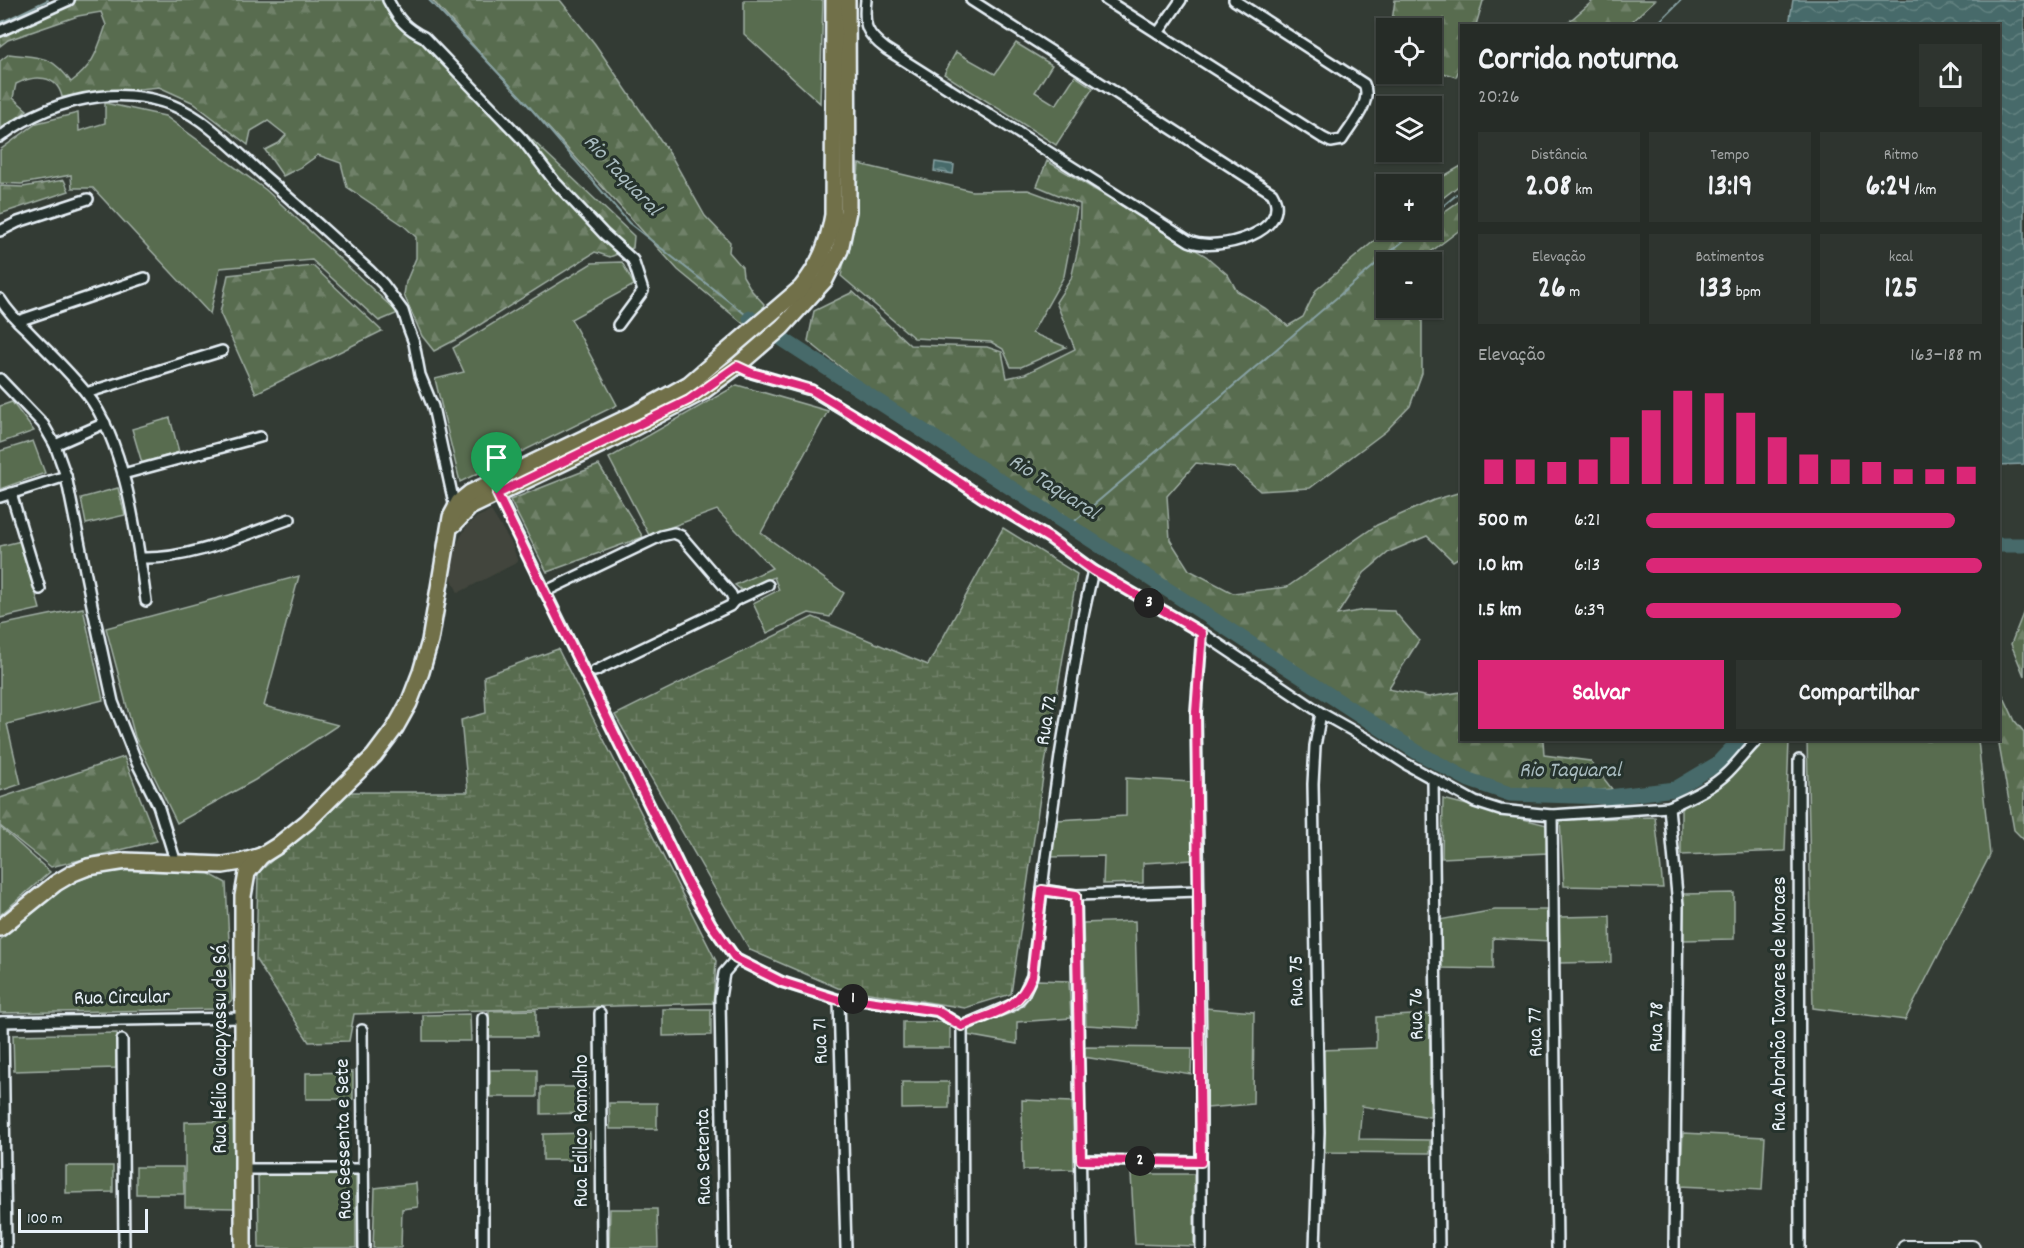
<!DOCTYPE html>
<html lang="pt">
<meta charset="utf-8">
<style>
body{margin:0;font-family:Dekko,sans-serif;background:#2e342f;color:#f1f3f6;height:100vh;display:flex;flex-direction:column;font-size:22px;white-space:nowrap}
*{box-sizing:border-box;margin:0}
p{font-size:20px;color:#a4a7a7}
.icon{flex:none;width:33px;height:33px;fill:none;stroke:currentColor;stroke-width:2;stroke-linecap:round;stroke-linejoin:round}
.map{position:relative;flex:1;overflow:hidden}
.sheet{position:absolute;left:1460px;top:24px;width:540px;height:717px;display:flex;flex-direction:column;background:#262c27;border-radius:0px;box-shadow:0 2px 4px #0004,0 0 0 2px #424844}
.sheet>*{flex:none}
.fabs{position:absolute;left:1376px;top:18px;display:grid;gap:12px}
.fabs a{display:grid;place-items:center;width:66px;height:66px;border-radius:0px;background:#262c27;box-shadow:0 2px 4px #0004,0 0 0 2px #424844;font-size:30px}
.scale{position:absolute;left:18px;bottom:15px;width:130px;box-sizing:border-box;padding-left:6px;border:3px solid #e8f1f8;border-top:0;font-size:16px;line-height:21px;white-space:nowrap;color:#e8f1f8;-webkit-text-stroke:4px #26332d;paint-order:stroke}
.pin{position:absolute;display:grid;place-items:center;width:51px;height:51px;color:#fff;margin:-62px -26px;border-radius:50% 50% 50% 0;rotate:-45deg;box-shadow:0 0 6px #0007}
.pin .icon{rotate:45deg}
.km{position:absolute;width:30px;height:30px;margin:-15px;border-radius:50%;background:#222;color:#fff;font-size:16px;line-height:30px;text-align:center}
.round{display:grid;place-items:center;flex:none;width:63px;height:63px;border-radius:0px;background:#2e342f}
.headline{display:flex;align-items:center;justify-content:space-between;height:102px;padding:0 18px}
h1{font-size:33px;font-weight:800;line-height:45px}
.metrics{display:grid;grid-template-columns:repeat(3,1fr);gap:9px;height:102px;padding:6px 18px}
.metrics div{display:grid;align-content:center;border-radius:0px;background:#2e342f;text-align:center}
.metrics b{font-size:30px;font-weight:800}
.metrics small{font-size:16px;font-weight:400}
.metrics p{font-size:16px}
.chart{height:168px;padding:12px 18px}
.chart p{display:flex;justify-content:space-between}
.chart svg{width:100%;height:108px;margin-top:6px;stroke:#db2777;stroke-width:6}
.button{display:flex;gap:12px;margin-top:auto;padding:12px 18px}
.button a{flex:1;height:69px;border-radius:0px;background:#db2777;color:#fff;font-size:24px;font-weight:800;line-height:69px;text-align:center}
.button a+a{background:#2e342f;color:#f1f3f6}
ul{padding:0 18px;list-style:none;font-size:20px}
li{display:grid;grid-template-columns:96px 72px 1fr;align-items:center;height:45px}
li i{height:15px;border-radius:8px;background:#db2777}
.map>svg:first-child{display:block}
.built{fill:#42453c}
.green{fill:#586c4f;stroke:#a0aea4;stroke-width:1.5}
.forest{fill:url(#forest-firs);stroke:#a0aea4;stroke-width:1.5}
.wetland{fill:url(#wetland-marsh);stroke:#a0aea4;stroke-width:1.5}
.water{fill:url(#water-waves);stroke:#87a1a3;stroke-width:1.5}
.lines{fill:none;stroke-linecap:round;stroke-linejoin:round}
.stream{stroke:#87a1a3;stroke-width:2}
.river{stroke:#476b6a;stroke-width:15}
.street-casing{stroke:#e8f1f8;stroke-width:14}
.secondary-casing{stroke:#e8f1f8;stroke-width:18}
.primary-casing{stroke:#e8f1f8;stroke-width:20}
.street{stroke:#26332d;stroke-width:9}
.secondary{stroke:#26332d;stroke-width:14}
.primary{stroke:#716f4a;stroke-width:15}
.route-casing{stroke:#fff;stroke-width:12}
.route{stroke:#db2777;stroke-width:8}
.labels{text-anchor:middle;dominant-baseline:central;stroke-width:6;stroke-linejoin:round;paint-order:stroke}
.street-label{font-size:21px;fill:#e8f1f8;stroke:#26332d}
.water-label{font-size:22px;font-style:italic;fill:#a8bbbf;stroke:#26332d}
</style>
<div class="map">
<svg width="2024" height="1248" viewBox="0 0 2024 1248">
<defs>
<pattern id="forest-firs" width="22" height="20" patternUnits="userSpaceOnUse" patternTransform="scale(1.5)"><rect width="22" height="20" fill="#586c4f"/><path d="M5 1l3.5 6h-7zM16 11l3.5 6h-7z" fill="#708169"/></pattern>
<pattern id="wetland-marsh" width="20" height="14" patternUnits="userSpaceOnUse" patternTransform="scale(1.5)"><rect width="20" height="14" fill="#586c4f"/><path d="M1 5h8M5 5V1M11 12h8M15 12V8" fill="none" stroke="#708169"/></pattern>
<pattern id="water-waves" width="16" height="10" patternUnits="userSpaceOnUse" patternTransform="scale(1.5)"><rect width="16" height="10" fill="#476b6a"/><path d="M0 5q4-4 8 0t8 0" fill="none" stroke="#628180"/></pattern>
</defs>
<rect width="100%" height="100%" fill="#333b34"/>
<filter id="ink" filterUnits="userSpaceOnUse"><feTurbulence type="fractalNoise" baseFrequency=".0167" numOctaves="2"/><feDisplacementMap in="SourceGraphic" scale="12" xChannelSelector="R" yChannelSelector="G"/><feConvolveMatrix kernelMatrix="1 2 1 2 8 2 1 2 1" color-interpolation-filters="sRGB"/></filter>
<g filter="url(#ink)">
<path class="built" d="M491,511L512,544L518,562L458,593L451,577L455,547L467,526L477,517Z"/>
<g class="green">
<path d="M744,0H823L820,103L744,34Z"/>
<path d="M1016,43L1052,65L1035,92L1056,105L1075,76L1093,88L1056,145L944,74L956,52L995,74Z"/>
<path d="M105,103L165,116L266,190L398,313L379,321L312,260L220,268L210,314L93,188H72L71,175L21,184L0,183V150L37,123L78,113L79,131L105,123Z"/>
<path d="M859,164L972,191L1028,190L1077,208L1064,276L1032,333L1066,347L1021,367H1011L1003,349L991,342L914,338L841,276L855,212Z"/>
<path d="M622,262L634,285L571,319L617,405L460,482L435,379L464,372L453,348L592,263Z"/>
<path d="M737,385L828,411L761,533L844,593L830,617L809,613L767,633L753,603L779,590L774,577L744,592L735,585L772,568L717,510L649,535L609,458Z"/>
<path d="M12,402L34,431L0,443V406Z"/>
<path d="M170,418L179,452L142,463L132,429Z"/>
<path d="M33,441L45,473L0,489V451Z"/>
<path d="M118,488L125,515L86,524L81,498Z"/>
<path d="M21,541L40,609L0,618V546Z"/>
<path d="M299,576L264,706L338,725L255,780L177,823L135,737L106,628Z"/>
<path d="M83,608L103,700L7,724L21,784L0,791V625Z"/>
<path d="M1768,740H1789L1785,851L1681,855V808Z"/>
<path d="M1807,740H1978L1990,855L1905,1020L1813,1008Z"/>
<path d="M1126,778L1191,782L1193,860L1143,863V883L1103,884L1104,856L1049,857L1057,820L1126,816Z"/>
<path d="M1443,799L1547,825L1548,853L1442,858Z"/>
<path d="M1655,817L1663,888L1564,886L1560,820Z"/>
<path d="M0,827L50,872L0,915Z"/>
<path d="M110,870L208,873L226,883L232,1000L222,1009L0,1013V940L70,883Z"/>
<path d="M1734,893V939L1683,940V894Z"/>
<path d="M1495,910H1546L1550,941L1493,938V969L1442,968L1439,920Z"/>
<path d="M1610,916L1611,962L1560,963L1559,917Z"/>
<path d="M1135,921L1138,1028L1086,1025L1083,923Z"/>
<path d="M1037,980L1069,981L1071,1018L1017,1022V1044L967,1035V1029L1014,1012L1023,1006Z"/>
<path d="M1205,1008L1254,1012L1253,1104L1207,1108Z"/>
<path d="M663,1009H711V1035L663,1036Z"/>
<path d="M536,1010V1037H489V1011Z"/>
<path d="M470,1014L471,1041H423V1015Z"/>
<path d="M1430,1014V1117L1362,1106L1359,1139L1430,1140V1153L1322,1152L1321,1050L1376,1048V1017Z"/>
<rect x="903" y="1022" width="47" height="26"/>
<path d="M117,1033L116,1068L14,1071L13,1035Z"/>
<path d="M1084,1047L1192,1048L1191,1074L1084,1057Z"/>
<rect x="490" y="1070" width="47" height="27"/>
<path d="M353,1072V1099H306V1073Z"/>
<path d="M902,1082H949V1108L902,1109Z"/>
<path d="M541,1087H588V1113L541,1114Z"/>
<path d="M1022,1100L1072,1102L1075,1169L1023,1170Z"/>
<path d="M609,1103H657V1129H610Z"/>
<path d="M233,1121L235,1208L185,1207V1122Z"/>
<path d="M590,1133V1160H543V1134Z"/>
<path d="M1683,1133L1765,1137L1762,1190L1680,1186Z"/>
<path d="M66,1166H113V1192L66,1193Z"/>
<path d="M136,1167H183L184,1194H136Z"/>
<path d="M1131,1174H1194V1246L1135,1244Z"/>
<path d="M258,1175H356V1248H259Z"/>
<path d="M416,1183L418,1207L402,1209L401,1248H373L375,1188Z"/>
<path d="M610,1209H657L658,1248H609Z"/>
</g>
<g class="forest">
<path d="M69,0H384L634,236L633,248L610,257L595,252L459,338L434,351L422,336L404,295L406,282L416,258V237L403,225L347,187L341,163L318,155L301,167L283,176L265,150L279,143L286,135L268,121L251,131L248,145L192,102L159,87L62,97C57,74 34,75 16,84L13,98L27,110L0,134V61L9,54C41,58 51,54 71,82C94,65 97,51 106,25L101,12L78,16L8,40L0,46V26Z"/>
<path d="M432,0H560L595,44L670,154L705,216L730,242L729,252L742,267L743,276L752,291L764,304L762,311L746,326L678,270Z"/>
<path d="M1395,0H1485L1483,1L1476,25L1461,26V64L1456,77L1431,69V28H1391Z"/>
<path d="M1594,0H1655L1628,25H1565Z"/>
<path d="M1047,161L1206,256L1228,275L1237,291L1265,308L1288,326L1303,317L1316,290L1387,230H1431V221L1461,200V229L1424,257L1419,262H1386V308H1422V373L1410,406L1386,431L1310,488L1260,491L1234,468L1196,463L1167,496L1170,540L1189,570L1233,593L1287,587L1377,525L1434,500L1461,492V556L1453,561L1427,536L1389,552L1364,573L1337,615L1364,610L1394,611L1419,640L1388,689L1429,697L1461,692V740H1543L1544,755L1590,761L1612,789L1575,792L1511,789L1468,778L1107,554L1045,513L967,454L884,402L808,341L814,311L853,292L910,345L987,347L1002,352L1007,378L1025,374L1075,349L1056,302L1071,279L1079,244L1080,204L1037,186Z"/>
<path d="M1461,166V184L1431,207L1430,184Z"/>
<path d="M64,180L69,191L0,214V186L23,187Z"/>
<path d="M313,266L382,331L256,393L220,313L228,275Z"/>
<path d="M599,465L643,537L547,572L510,500Z"/>
<path d="M2024,611V676L2011,644Z"/>
<path d="M2003,695L2015,721L2024,732V840L2014,830L1998,739V696Z"/>
<path d="M124,757L157,841L51,867L0,826V798Z"/>
</g>
<g class="wetland">
<path d="M1003,528L1077,574L1044,770L1011,994L965,1008L838,988L750,950L615,715L813,617L928,665Z"/>
<path d="M558,649L716,961L713,1003L354,1014L349,1041L309,1042L256,960L258,873L349,792H468L461,720L486,713L484,676Z"/>
</g>
<g class="water">
<path d="M1793,0H2024V464L1998,465V26L1789,25Z"/>
<path d="M935,162L954,165L953,174L934,171Z"/>
</g>
<g class="lines">
<g class="stream">
<path d="M429,0L521,97L629,223L750,318"/>
<path d="M0,23L48,0"/>
<path d="M1655,26L1681,0"/>
<path d="M1431,216L1461,191"/>
<path d="M1069,526L1416,230"/>
</g>
<g class="river">
<path d="M750,318L1417,752L1469,780L1510,794L1609,797L1675,789L1717,764L1740,740"/>
<path d="M1998,545H2024"/>
</g>
<g class="street-casing">
<g id="street">
<path d="M388,0C398,19 405,28 424,37L522,139L555,182L604,234L633,260L643,291L618,325"/>
<path d="M866,0C863,25 866,34 886,49L1189,241C1217,253 1295,232 1272,193L971,0"/>
<path d="M1106,0L1323,138L1331,142L1342,140C1351,125 1373,102 1364,84L1234,0"/>
<path d="M0,31L69,0"/>
<path d="M1158,33L1181,0"/>
<path d="M0,137C56,94 140,78 201,121C223,137 243,157 263,175C299,206 334,239 369,270L383,284L403,311L408,327L414,343L420,375L433,407L455,508"/>
<path d="M0,231L18,222L88,199"/>
<path d="M0,299C7,310 17,321 27,330C47,351 69,371 87,394C126,444 137,538 146,601"/>
<path d="M18,321L145,278"/>
<path d="M737,366L752,373L811,390L911,450L980,496L1049,538L1093,570L1202,633L1321,713L1369,740L1406,764L1475,802L1500,810L1552,815L1669,807C1689,798 1712,788 1728,772C1738,762 1747,750 1757,740"/>
<path d="M0,379L43,424L55,445L66,476L92,605L113,702L137,763L158,805L176,863"/>
<path d="M86,393L222,351"/>
<path d="M55,445L105,423"/>
<path d="M123,474L260,437"/>
<path d="M11,493L40,589"/>
<path d="M497,493L687,882L711,924L736,959L782,982L839,1000L855,999L937,1011L962,1026"/>
<path d="M0,497L66,476"/>
<path d="M140,558C190,560 244,535 290,519"/>
<path d="M544,592L661,536L674,533L681,536L731,594L734,601L730,606L595,671"/>
<path d="M734,601L768,585"/>
<path d="M1799,760L1800,1248"/>
<path d="M1433,780L1439,1248"/>
<path d="M1669,807L1678,906L1674,1248"/>
<path d="M1552,815L1557,1248"/>
<path d="M1042,890L1076,895L1199,891"/>
<path d="M1076,895L1082,1248"/>
<path d="M839,1000L846,1248"/>
<path d="M600,1013L602,1248"/>
<path d="M0,1022L244,1018"/>
<path d="M3,1022L6,1248"/>
<path d="M962,1026L1014,1004L1023,995L1032,976L1045,864L1060,756L1083,616L1093,570"/>
<path d="M962,1026L963,1248"/>
<path d="M362,1030L364,1248"/>
<path d="M122,1040L124,1248"/>
<path d="M1081,1160L1201,1162"/>
<path d="M244,1169H363"/>
<path d="M483,1248V1018"/>
<path d="M724,1248L720,998L724,973L736,959"/>
<path d="M1201,1248V1050L1196,712L1202,633"/>
<path d="M1315,1248L1319,1132L1313,784L1315,746L1321,713"/>
</g>
</g>
<g class="secondary-casing">
<path id="secondary" d="M1905,1248H1972"/>
</g>
<g class="primary-casing">
<g id="primary">
<path d="M454,524L470,507L608,441L702,392L737,366L782,327L825,280L840,250L848,211L847,0"/>
<path d="M0,928L56,883L73,873L88,867L126,861L223,865L241,862L261,856L277,846L307,822L374,756L395,728L409,703L421,672L430,641L451,517L459,502L470,493L633,415L689,384L801,288C820,265 828,244 833,215L834,0"/>
<path d="M243,1248V896L247,873L261,856"/>
</g>
</g>
<use href="#street" class="street"/>
<use href="#secondary" class="secondary"/>
<use href="#primary" class="primary"/>
</g>
</g>
<g class="lines" filter="url(#ink)">
<g class="route-casing">
<path id="route" d="M737,366L752,373L812,390L911,450L980,496L1049,538L1093,570L1202,633L1196,712L1201,1162L1081,1160L1076,895L1042,890L1032,976C1019,1011 993,1012 962,1026L937,1011L855,999L839,1000L782,982L736,959L711,924L687,882L497,494L689,400Z"/>
</g>
<use href="#route" class="route"/>
</g>
<g class="labels">
<g class="street-label">
<text transform="translate(1048 720) rotate(-81)">Rua 72</text>
<text transform="translate(1298 981) rotate(-91)">Rua 75</text>
<text transform="translate(122 999) rotate(-1)">Rua Circular</text>
<text transform="translate(1781 1004) rotate(-90)">Rua Abrahão Tavares de Moraes</text>
<text transform="translate(1418 1014) rotate(-91)">Rua 76</text>
<text transform="translate(1658 1027) rotate(-89)">Rua 78</text>
<text transform="translate(1537 1032) rotate(-91)">Rua 77</text>
<text transform="translate(822 1041) rotate(-92)">Rua 71</text>
<text transform="translate(222 1049) rotate(-90)">Rua Hélio Guapyassu de Sá</text>
<text transform="translate(583 1131) rotate(-90)">Rua Edilco Ramalho</text>
<text transform="translate(345 1139) rotate(-91)">Rua Sessenta e Sete</text>
<text transform="translate(705 1157) rotate(-91)">Rua Setenta</text>
</g>
<g class="water-label">
<text transform="translate(621 176) rotate(47)">Rio Taquaral</text>
<text transform="translate(1053 488) rotate(33)">Rio Taquaral</text>
<text x="1570" y="771">Rio Taquaral</text>
</g>
</g>
</svg>
<div class="fabs">
<a><svg class="icon" aria-label="locate" viewBox="0 0 24 24"><circle cx="12" cy="12" r="6"/><path d="M12 2v4M12 18v4M2 12h4M18 12h4"/></svg></a>
<a><svg class="icon" aria-label="layers" viewBox="0 0 24 24"><path d="M12 4l9 5-9 5-9-5zM3 14l9 5 9-5"/></svg></a>
<a>+</a>
<a>−</a>
</div>
<div class="scale">100 m</div>
<div class="pin" style="left:497px;top:494px;background:#1e9e55"><svg class="icon" aria-label="arrive" viewBox="0 0 24 24"><path d="M6 21V4h12l-3 4 3 4H6"/></svg></div>
<b class="km" style="left:853px;top:999px">1</b>
<b class="km" style="left:1140px;top:1161px">2</b>
<b class="km" style="left:1149px;top:603px">3</b>
<section class="sheet">
<div class="headline"><div><h1>Corrida noturna</h1><p>20:26</p></div><a class="round"><svg class="icon" aria-label="share" viewBox="0 0 24 24"><path d="M12 15V3M7 8l5-5 5 5M5 13v7h14v-7"/></svg></a></div>
<div class="metrics">
<div><p>Distância</p><b>2.08<small> km</small></b></div>
<div><p>Tempo</p><b>13:19</b></div>
<div><p>Ritmo</p><b>6:24<small> /km</small></b></div>
</div>
<div class="metrics">
<div><p>Elevação</p><b>26<small> m</small></b></div>
<div><p>Batimentos</p><b>133<small> bpm</small></b></div>
<div><p>kcal</p><b>125</b></div>
</div>
<div class="chart"><p><span>Elevação</span>163–188 m</p>
<svg viewBox="0 0 160 44" preserveAspectRatio="none"><path d="M5 44V34M15 44V34M25 44V35M35 44V34M45 44V25M55 44V14M65 44V6M75 44V7M85 44V15M95 44V25M105 44V32M115 44V34M125 44V35M135 44V38M145 44V38M155 44V37"/></svg>
</div>
<ul>
<li><b>500 m</b>6:21<i style="width:92%"></i></li>
<li><b>1.0 km</b>6:13<i style="width:100%"></i></li>
<li><b>1.5 km</b>6:39<i style="width:76%"></i></li>
</ul>
<div class="button"><a>Salvar</a><a>Compartilhar</a></div>
</section>
</div>
